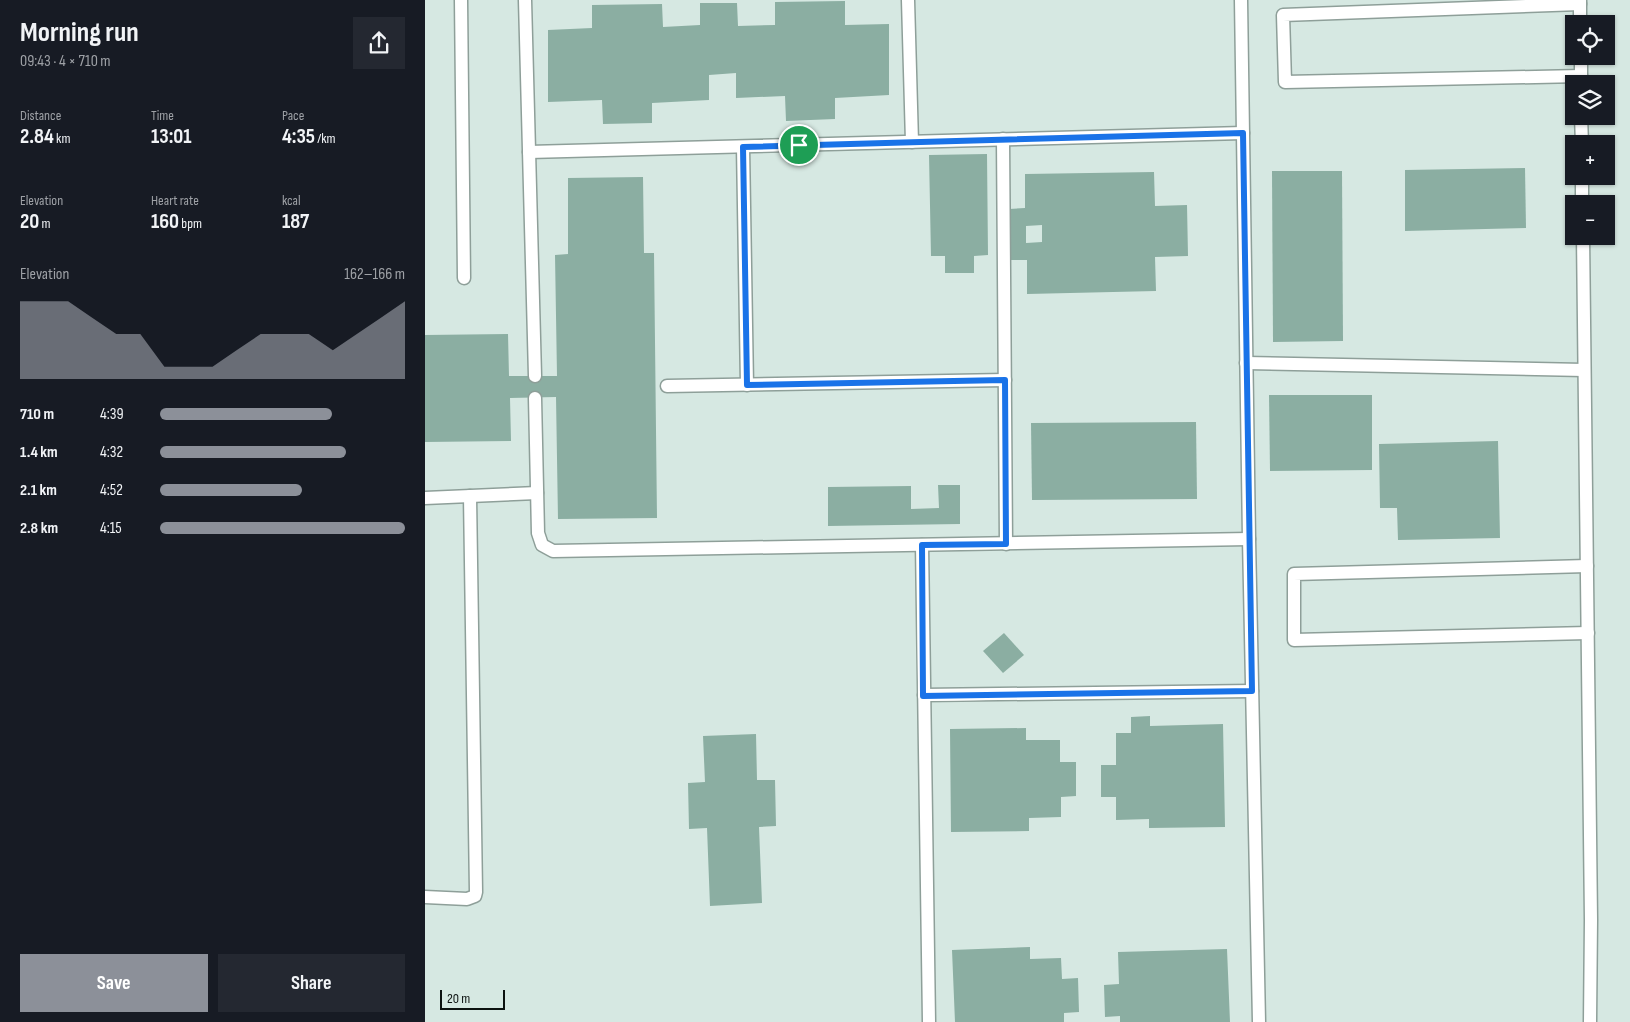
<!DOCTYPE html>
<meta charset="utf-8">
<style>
body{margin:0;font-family:"Sofia Sans Condensed",sans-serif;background:#242831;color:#f1f3f6;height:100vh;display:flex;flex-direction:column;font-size:19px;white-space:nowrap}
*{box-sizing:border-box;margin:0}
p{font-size:16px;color:#9ea1a6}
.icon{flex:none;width:28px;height:28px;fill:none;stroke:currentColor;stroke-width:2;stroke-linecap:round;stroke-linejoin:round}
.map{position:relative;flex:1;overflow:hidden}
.details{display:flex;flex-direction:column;background:#171b24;width:425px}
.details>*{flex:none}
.tools{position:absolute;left:1140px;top:15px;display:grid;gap:10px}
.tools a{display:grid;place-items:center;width:50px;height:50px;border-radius:0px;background:#171b24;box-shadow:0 1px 4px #0004;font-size:25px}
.scale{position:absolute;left:15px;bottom:12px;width:65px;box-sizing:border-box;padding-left:5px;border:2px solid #0c1210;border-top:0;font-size:14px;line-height:18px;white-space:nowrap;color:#0c1210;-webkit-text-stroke:4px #d6e8e2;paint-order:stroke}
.pin{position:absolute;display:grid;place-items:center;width:42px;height:42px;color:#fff;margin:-21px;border:2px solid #fff;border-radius:50%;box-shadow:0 1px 5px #0007}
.round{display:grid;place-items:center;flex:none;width:52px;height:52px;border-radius:0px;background:#242831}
.summary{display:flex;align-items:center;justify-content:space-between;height:85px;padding:0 20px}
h1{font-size:28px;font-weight:700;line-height:38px}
.stats{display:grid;grid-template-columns:repeat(3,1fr);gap:8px;height:85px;padding:5px 20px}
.stats div{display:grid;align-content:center}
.stats b{font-size:21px;font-weight:700}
.stats small{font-size:14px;font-weight:400}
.stats p{font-size:14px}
.chart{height:140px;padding:10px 20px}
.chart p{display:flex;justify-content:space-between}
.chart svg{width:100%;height:90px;margin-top:5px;fill:#8c9099;opacity:.7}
.cta{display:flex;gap:10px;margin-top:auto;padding:10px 20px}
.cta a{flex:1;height:58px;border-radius:0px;background:#8c9099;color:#fff;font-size:20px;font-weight:700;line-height:58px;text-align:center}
.cta a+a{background:#242831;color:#f1f3f6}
ul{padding:0 20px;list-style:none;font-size:16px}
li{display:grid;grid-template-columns:80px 60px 1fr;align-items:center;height:38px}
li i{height:12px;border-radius:6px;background:#8c9099}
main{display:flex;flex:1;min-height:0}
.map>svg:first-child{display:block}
.building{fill:#8baea2;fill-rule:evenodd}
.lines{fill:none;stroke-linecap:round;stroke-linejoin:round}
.lane-casing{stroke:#8e9f99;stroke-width:15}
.lane{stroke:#fff;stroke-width:12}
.route-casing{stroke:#fff;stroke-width:10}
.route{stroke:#1a73e8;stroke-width:6}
</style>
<main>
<section class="details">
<div class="summary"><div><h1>Morning run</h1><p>09:43 · 4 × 710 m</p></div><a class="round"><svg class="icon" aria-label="share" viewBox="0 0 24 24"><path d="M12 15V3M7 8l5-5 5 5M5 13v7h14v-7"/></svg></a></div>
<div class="stats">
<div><p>Distance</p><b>2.84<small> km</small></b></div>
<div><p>Time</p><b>13:01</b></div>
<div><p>Pace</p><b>4:35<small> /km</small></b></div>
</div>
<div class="stats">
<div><p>Elevation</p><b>20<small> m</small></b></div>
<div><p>Heart rate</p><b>160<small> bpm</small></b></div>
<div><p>kcal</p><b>187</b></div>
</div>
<div class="chart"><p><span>Elevation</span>162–166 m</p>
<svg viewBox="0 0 160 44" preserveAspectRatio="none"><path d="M0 44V6L10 6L20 6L30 14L40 22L50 22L60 38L70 38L80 38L90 30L100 22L110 22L120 22L130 30L140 22L150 14L160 6V44z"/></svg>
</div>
<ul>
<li><b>710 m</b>4:39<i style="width:70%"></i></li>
<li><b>1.4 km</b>4:32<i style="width:76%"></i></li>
<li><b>2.1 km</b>4:52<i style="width:58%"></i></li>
<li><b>2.8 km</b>4:15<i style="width:100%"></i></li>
</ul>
<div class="cta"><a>Save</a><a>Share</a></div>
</section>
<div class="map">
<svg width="1205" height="1022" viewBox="0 0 1205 1022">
<rect width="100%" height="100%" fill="#d6e8e2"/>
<g class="building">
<path d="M420,1V25L464,24V95L410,98V119L361,121L360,96L311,98V73L284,75V100L227,103V123L178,124L177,100L123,102V30L167,28V5L237,4L238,27L275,25V3H312L313,26L350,25V2Z"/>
<path d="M562,154L563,255L549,256V273H520V256H506L504,155Z"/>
<path d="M1100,168L1101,228L980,231V170Z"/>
<path d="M847,171H917L918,341L848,342Z"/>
<path d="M729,172L730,206L762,205L763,256L730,257L731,291L602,294V260H584V209L600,208V174ZM617,225V242L601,243V226Z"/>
<path d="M218,177L219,253H229L232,518L133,519L131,397L85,398L86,441L0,442V335L83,334L84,376H132L130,255L143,254V178Z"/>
<path d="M844,395H947V470L845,471Z"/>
<path d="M771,422L772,499L607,500L606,423Z"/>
<path d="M1073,441L1075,538L973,540L972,508H955L954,444Z"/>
<path d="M513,485H535V524L403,526V487L486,486V509L514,508Z"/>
<path d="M579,633L599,655L578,673L558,651Z"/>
<path d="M725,716V726L798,724L800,827L724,828V819L691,820V797H676V765H691V733H706V717Z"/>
<path d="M601,728V740H635V762H651V796L636,797V817L604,818V831L526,832L525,729Z"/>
<path d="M331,734L332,780H350L351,826L334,827L337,903L285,906L282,828L264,829L263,783L280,782L278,736Z"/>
<path d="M605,947V959L636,958L637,979L653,978L654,1012L639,1013V1022H530L527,950Z"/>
<path d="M802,949L805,1022H695V1016L680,1017L679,985L694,984L693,952Z"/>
</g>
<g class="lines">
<g class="lane-casing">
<g id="lane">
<path d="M36,0L39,278"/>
<path d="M100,0L110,376"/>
<path d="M483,0L487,142"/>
<path d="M816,0L824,539L834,1022"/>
<path d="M1155,0V24"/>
<path d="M1155,4L858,15L860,82L1156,76"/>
<path d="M1156,56V84"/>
<path d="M1156,116L1157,144"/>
<path d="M578,139L581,544"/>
<path d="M318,147L322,385"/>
<path d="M104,152L818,133"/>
<path d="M1157,176V204"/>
<path d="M1158,236L1166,920L1165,1022"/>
<path d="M821,363L1159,370"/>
<path d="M242,386L580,380"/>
<path d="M110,398L113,533L117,545L128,551L824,539"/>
<path d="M0,498L112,493"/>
<path d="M497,545L504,1022"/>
<path d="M1162,566L869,574V640L1163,633"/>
<path d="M499,695L827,691"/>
<path d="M0,897L42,899L50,896L51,892L45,496"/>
</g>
</g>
<use href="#lane" class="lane"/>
</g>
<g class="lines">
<g class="route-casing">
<path id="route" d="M818,133L827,691L498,696L497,545L581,544L580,380L322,385L318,147Z"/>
</g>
<use href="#route" class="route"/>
</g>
</svg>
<div class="tools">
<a><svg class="icon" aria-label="locate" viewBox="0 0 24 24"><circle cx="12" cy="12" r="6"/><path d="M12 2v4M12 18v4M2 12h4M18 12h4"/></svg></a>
<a><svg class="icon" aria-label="layers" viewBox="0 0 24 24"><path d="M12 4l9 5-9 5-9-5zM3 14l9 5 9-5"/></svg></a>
<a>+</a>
<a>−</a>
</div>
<div class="scale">20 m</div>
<div class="pin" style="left:374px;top:145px;background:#1e9e55"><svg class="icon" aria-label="arrive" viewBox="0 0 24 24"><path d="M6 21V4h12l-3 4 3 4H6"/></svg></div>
</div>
</main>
